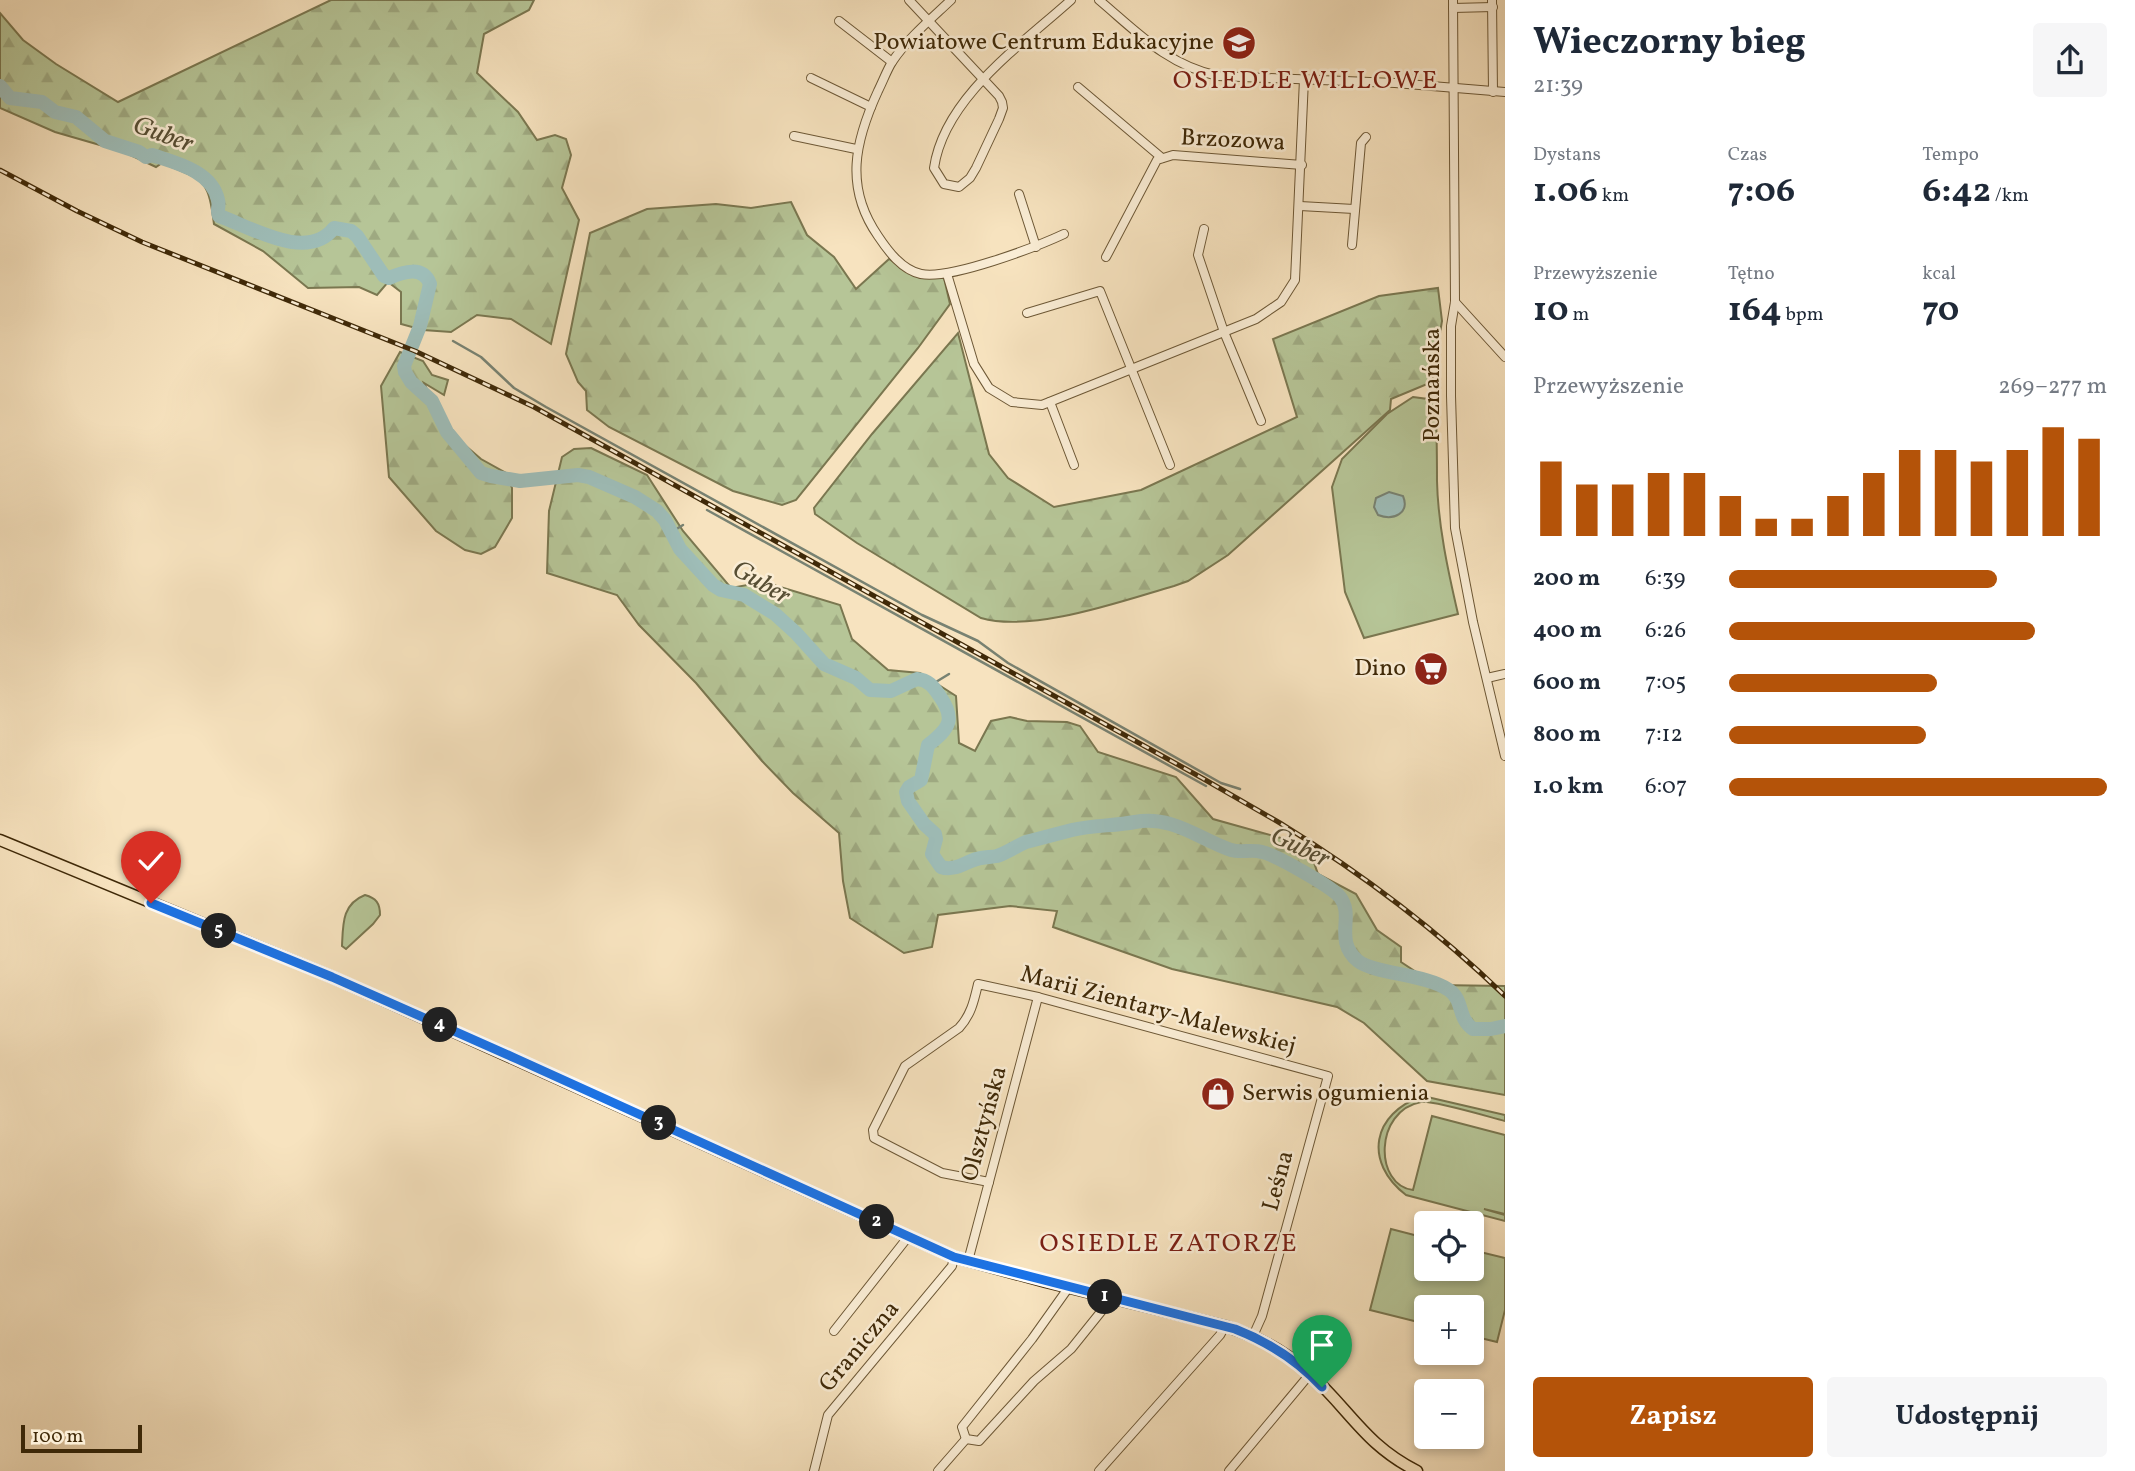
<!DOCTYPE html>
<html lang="pl">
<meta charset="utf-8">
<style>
body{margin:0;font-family:Vollkorn,serif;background:#f6f6f7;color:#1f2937;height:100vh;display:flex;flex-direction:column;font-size:26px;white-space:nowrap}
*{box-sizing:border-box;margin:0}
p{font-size:23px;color:#747a83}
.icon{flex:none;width:38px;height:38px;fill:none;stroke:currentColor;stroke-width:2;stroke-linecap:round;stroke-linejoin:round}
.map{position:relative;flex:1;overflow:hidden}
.panel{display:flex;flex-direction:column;background:#fff;width:630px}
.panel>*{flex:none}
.controls{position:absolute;left:1414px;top:1211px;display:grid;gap:14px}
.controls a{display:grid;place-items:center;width:70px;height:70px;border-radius:7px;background:#fff;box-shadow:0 4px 10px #0003;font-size:35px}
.scale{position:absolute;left:21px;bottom:18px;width:121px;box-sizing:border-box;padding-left:7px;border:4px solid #3f2908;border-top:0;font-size:19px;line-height:24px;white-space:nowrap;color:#3f2908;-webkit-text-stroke:5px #faedd5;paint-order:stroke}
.pin{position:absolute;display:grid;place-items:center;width:60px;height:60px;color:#fff;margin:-72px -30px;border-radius:50% 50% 50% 0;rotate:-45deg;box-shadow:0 0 7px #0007}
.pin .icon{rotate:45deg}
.km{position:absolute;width:35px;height:35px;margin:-18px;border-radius:50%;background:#222;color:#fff;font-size:19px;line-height:35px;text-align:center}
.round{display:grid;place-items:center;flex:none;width:74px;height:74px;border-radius:7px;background:#f6f6f7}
.head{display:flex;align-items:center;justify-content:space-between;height:119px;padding:0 28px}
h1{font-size:38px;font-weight:700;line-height:52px}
.figures{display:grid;grid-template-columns:repeat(3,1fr);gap:10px;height:119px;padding:7px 28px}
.figures div{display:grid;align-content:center}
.figures b{font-size:35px;font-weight:700}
.figures small{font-size:19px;font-weight:400}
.figures p{font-size:19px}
.chart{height:196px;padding:14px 28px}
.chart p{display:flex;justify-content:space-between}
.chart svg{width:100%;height:126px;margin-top:7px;stroke:#b45309;stroke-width:6}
.cta{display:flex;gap:14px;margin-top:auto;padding:14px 28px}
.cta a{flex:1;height:80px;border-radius:7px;background:#b45309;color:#fff;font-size:28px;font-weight:700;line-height:80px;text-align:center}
.cta a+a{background:#f6f6f7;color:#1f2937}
ul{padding:0 28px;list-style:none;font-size:23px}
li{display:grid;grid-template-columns:112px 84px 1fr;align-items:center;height:52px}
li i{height:18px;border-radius:9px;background:#b45309}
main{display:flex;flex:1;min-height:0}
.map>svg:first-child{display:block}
.green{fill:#b6c597;stroke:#7a7750;stroke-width:2}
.forest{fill:url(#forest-firs);stroke:#7a7750;stroke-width:2}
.water{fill:#9ebdb8;stroke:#788272;stroke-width:2}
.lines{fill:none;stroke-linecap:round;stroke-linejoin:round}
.stream{stroke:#788272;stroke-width:2.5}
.river{stroke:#9ebdb8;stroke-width:14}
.minor-casing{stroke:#6d5836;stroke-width:10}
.major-casing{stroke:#3f2908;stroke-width:13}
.minor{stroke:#faedd5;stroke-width:8}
.major{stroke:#f7e3bf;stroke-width:10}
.rail-casing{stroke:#3f2908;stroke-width:5}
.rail{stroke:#faedd5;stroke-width:2.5;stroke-dasharray:8;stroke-linecap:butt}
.route-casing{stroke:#fff;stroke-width:14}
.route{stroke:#1a73e8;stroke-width:9}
.labels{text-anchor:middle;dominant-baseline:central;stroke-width:5;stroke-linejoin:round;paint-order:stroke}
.poi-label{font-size:24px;fill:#3f2908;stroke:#faedd5;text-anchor:end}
.street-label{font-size:24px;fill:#3f2908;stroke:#faedd5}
.neighbourhood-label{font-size:26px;letter-spacing:2px;fill:#7a1f14;stroke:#faedd5}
.water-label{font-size:26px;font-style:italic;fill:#574e34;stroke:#faedd5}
</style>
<main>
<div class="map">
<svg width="1505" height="1471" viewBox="0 0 1505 1471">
<defs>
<pattern id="forest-firs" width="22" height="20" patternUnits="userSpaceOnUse" patternTransform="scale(1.75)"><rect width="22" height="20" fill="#b6c597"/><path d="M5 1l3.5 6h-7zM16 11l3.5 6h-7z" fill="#9ea981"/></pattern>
</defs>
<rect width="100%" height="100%" fill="#f7e3bf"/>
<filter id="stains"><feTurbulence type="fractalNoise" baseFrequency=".00286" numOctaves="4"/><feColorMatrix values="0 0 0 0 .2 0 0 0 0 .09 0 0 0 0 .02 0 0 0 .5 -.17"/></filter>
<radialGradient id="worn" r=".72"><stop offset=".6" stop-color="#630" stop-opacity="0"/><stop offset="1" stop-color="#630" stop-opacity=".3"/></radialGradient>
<g class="green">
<path d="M1413,397L1435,400C1437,427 1437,453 1437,481C1438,525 1448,571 1458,614L1364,638L1345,592L1332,487L1342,459L1387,414Z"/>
<path d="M365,895C376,898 380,903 380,915L373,924L346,949L342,946C343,924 342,904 365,895Z"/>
<path d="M1423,1096L1505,1115V1121C1489,1117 1432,1100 1421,1102C1374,1111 1374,1185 1413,1190L1432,1116L1505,1135V1214L1484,1209L1505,1215V1221L1406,1195C1363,1162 1372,1113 1423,1096Z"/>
<path d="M1391,1229L1426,1238V1269H1472V1250L1505,1258V1310L1497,1342L1472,1336V1307H1426V1324L1370,1310Z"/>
</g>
<g class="forest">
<path d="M331,0H534L529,10L484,34L477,73L518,112L537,140L555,135L566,139L571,155L562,188L579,220L551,344L511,319L477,315L451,332L423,330L401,324V292L388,282L377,295L359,287L308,288L263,251L214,224C208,177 204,181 162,163L156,167L124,152L55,132L0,108V13L23,40L56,64L118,102Z"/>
<path d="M791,202L807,235L834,257L856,289L889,259L920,278H944L950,304L918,348L796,500L782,505L733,491L609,427L587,410L586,391L578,382L566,354L590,233L647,209L716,204L751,208Z"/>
<path d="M1438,288L1442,321L1432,382L1391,399L1390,410L1228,555L1188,581L1174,586C1122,601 1033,633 981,618L857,543L815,514L814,508L872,434L958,333L989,454L1008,478L1054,507L1141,490L1297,417L1273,339L1379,296Z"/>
<path d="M400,352L423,361L432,375L448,380L444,395L424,383L445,428L481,459L506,473L512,488V518L495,547L481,554L465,550L436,531L389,477L381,386Z"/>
<path d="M591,448L647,475L683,531L731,588L764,582L840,605L852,639L888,670L920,673L956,696L959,743L975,751L991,721L1010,717L1027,721L1067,722L1080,726L1098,752L1176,777L1213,819L1288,840L1312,857L1318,874L1356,894L1377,930L1401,947V962L1436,985L1505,986V1095L1427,1081L1364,1023L1337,1007L1172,969L1053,927L1057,911L1010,906L938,915L932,947L904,953L850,918L843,881L839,833L793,793L762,761L696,683L639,625L617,595L547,573L549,511L562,457L574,449Z"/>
</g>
<path class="water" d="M1389,492L1403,496C1410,513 1394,521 1378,515L1374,507L1376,498Z"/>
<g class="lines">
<g class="stream">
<path d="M453,341L481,357L514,388L546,407L922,615L978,641L1008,663L1221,783L1240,789"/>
<path d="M707,510L1206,786"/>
<path d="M670,533L683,525"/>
<path d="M931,685L949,674"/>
<path d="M1317,881L1319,878"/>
</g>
<path class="river" d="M0,86L10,98L42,102L55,112L76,117L105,141L139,152L146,157L152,155C176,163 212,171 218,200C220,207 216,209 219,216C249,226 307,263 334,228L351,231L357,236L384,276L389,278C403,272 423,265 430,284L420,326L404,366L405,372L411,382L432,401L447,432L481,473L491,476L520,481L578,475L589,477L635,497L657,511L665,520L680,549L713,585L721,590L744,595L775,614L796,633L824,664L856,678L870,690L891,691L917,679C928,680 933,686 939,695C956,719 950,728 928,745L921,780L909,787L906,792L908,801L924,824L935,834L936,839L932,854L941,867C956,872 967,860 981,858C987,857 992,857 997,856C1007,853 1016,846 1026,842C1041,838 1057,834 1072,830C1093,825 1114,826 1135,822C1172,815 1199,839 1231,850C1241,853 1252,849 1262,852C1276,855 1332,887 1340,897C1355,916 1333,940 1358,961C1375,974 1426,974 1449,990C1464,1000 1457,1018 1473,1029H1491L1505,1026"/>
<g class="minor-casing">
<g id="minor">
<path d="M909,0L999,96L1002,102L1003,108L999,119L976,168L970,178L959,187L944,184L934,168C944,98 1021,45 1071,0"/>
<path d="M951,0C931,19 908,38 892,62C887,70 883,81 878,91C855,141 844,187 878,236C888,251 902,270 921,274C950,280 1036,247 1064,234"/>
<path d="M1099,0C1137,32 1167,65 1218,76L1395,83L1505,92"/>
<path d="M1453,0L1455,302L1451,326V396L1455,528L1473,622L1505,756"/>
<path d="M1492,0L1493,92"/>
<path d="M1453,8L1493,7"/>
<path d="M839,21L892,62"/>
<path d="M811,78L871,107"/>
<path d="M1078,87L1162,158"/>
<path d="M794,136L856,149"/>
<path d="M1019,194L1036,247"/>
<path d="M1300,206L1354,209"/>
<path d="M1204,229L1198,255L1224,332L1261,421"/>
<path d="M1352,245L1361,143L1366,137"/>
<path d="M1106,257L1157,160L1173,155L1302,165"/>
<path d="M947,274L974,364L989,388L1012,402L1042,405L1256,319L1281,302L1295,280L1304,79"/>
<path d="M1455,302L1505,357"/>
<path d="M1027,313L1100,291L1170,465"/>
<path d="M1050,402L1074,465"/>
<path d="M1487,678L1505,674"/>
<path d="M989,1182L942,1173L874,1138L873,1130L905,1066L959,1028C971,1015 974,1001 978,984L1038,997L1328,1076L1262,1316L1253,1336"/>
<path d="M968,1261L1038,997"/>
<path d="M1069,1287L1032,1339L962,1427L966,1439L979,1441L1034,1381L1071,1349L1112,1298"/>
<path d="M834,1331L908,1237"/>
<path d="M814,1471L828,1415L952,1266L954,1257"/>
<path d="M938,1471L966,1439"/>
<path d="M1099,1471L1220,1335L1225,1326"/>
<path d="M1229,1471L1310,1374"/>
</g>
</g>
<g class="major-casing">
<path id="major" d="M0,840L332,977L954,1257L1046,1282L1225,1326C1256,1336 1285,1351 1309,1373C1350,1410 1365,1445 1417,1471"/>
</g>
<use href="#minor" class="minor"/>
<use href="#major" class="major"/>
<g class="rail-casing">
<path id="rail" d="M0,170L77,211L142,242L415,351L534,407L1202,778L1280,823C1361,873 1437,930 1505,996"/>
</g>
<use href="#rail" class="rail"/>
</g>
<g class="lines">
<g class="route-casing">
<path id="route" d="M151,903L332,977L517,1059L954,1257L1235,1329C1268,1342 1298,1361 1322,1387"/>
</g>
<use href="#route" class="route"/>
</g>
<defs>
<g id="school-disc" transform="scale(1.75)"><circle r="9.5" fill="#8f2418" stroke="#faedd5"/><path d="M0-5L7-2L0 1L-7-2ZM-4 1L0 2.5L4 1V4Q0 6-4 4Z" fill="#fff"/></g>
<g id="supermarket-disc" transform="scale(1.75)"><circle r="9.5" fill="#8f2418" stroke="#faedd5"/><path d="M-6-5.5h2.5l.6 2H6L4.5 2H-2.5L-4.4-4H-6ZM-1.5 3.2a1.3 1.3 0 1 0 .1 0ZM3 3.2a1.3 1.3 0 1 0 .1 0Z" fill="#fff"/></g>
<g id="shop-disc" transform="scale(1.75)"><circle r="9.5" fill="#8f2418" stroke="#faedd5"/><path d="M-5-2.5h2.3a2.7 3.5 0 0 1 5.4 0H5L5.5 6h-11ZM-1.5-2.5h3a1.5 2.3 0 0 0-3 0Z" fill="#fff"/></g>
</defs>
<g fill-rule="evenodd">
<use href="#school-disc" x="1239" y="43"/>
<use href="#supermarket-disc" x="1431" y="669"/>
<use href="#shop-disc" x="1218" y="1094"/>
</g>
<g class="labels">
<g class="poi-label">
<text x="1214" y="43">Powiatowe Centrum Edukacyjne</text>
<text x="1406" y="669">Dino</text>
<text x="1242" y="1094" text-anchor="start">Serwis ogumienia</text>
</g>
<g class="street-label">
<text transform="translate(1233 141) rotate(3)">Brzozowa</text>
<text transform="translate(1433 385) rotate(-90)">Poznańska</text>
<text transform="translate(1158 1011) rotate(15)">Marii Zientary-Malewskiej</text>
<text transform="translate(985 1124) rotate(-75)">Olsztyńska</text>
<text transform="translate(1279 1181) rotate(-75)">Leśna</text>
<text transform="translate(860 1347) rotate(-50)">Graniczna</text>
</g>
<g class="neighbourhood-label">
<text x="1306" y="81">OSIEDLE WILLOWE</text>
<text x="1169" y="1244">OSIEDLE ZATORZE</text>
</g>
<g class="water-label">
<text transform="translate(163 135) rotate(20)">Guber</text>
<text transform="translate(761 583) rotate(30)">Guber</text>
<text transform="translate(1300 848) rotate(25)">Guber</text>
</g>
</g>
<rect width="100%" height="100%" filter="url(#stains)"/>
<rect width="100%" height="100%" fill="url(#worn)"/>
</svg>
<div class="controls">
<a><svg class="icon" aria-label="locate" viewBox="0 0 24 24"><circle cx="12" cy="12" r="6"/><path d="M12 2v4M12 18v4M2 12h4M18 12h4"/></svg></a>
<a>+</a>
<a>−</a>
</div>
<div class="scale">100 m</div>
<div class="pin" style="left:1322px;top:1387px;background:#1e9e55"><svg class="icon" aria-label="arrive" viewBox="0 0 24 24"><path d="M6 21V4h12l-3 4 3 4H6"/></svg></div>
<div class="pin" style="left:151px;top:903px;background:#d93025"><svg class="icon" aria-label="check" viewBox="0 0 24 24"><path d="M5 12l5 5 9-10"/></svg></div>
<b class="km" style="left:1105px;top:1297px">1</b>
<b class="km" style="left:877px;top:1222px">2</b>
<b class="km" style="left:659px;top:1123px">3</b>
<b class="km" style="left:440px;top:1025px">4</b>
<b class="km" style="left:219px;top:931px">5</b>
</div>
<section class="panel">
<div class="head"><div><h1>Wieczorny bieg</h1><p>21:39</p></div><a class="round"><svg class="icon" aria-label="share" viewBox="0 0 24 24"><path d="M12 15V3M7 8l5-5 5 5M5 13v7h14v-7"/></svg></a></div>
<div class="figures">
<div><p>Dystans</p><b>1.06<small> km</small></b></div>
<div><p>Czas</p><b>7:06</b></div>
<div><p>Tempo</p><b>6:42<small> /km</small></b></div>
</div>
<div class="figures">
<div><p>Przewyższenie</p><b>10<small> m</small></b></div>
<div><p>Tętno</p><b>164<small> bpm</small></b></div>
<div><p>kcal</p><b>70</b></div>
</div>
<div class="chart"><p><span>Przewyższenie</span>269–277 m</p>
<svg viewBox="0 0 160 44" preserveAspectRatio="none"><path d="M5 44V18M15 44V26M25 44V26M35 44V22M45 44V22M55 44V30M65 44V38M75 44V38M85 44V30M95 44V22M105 44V14M115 44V14M125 44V18M135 44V14M145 44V6M155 44V10"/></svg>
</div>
<ul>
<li><b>200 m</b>6:39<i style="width:71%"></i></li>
<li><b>400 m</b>6:26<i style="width:81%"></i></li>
<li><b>600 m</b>7:05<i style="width:55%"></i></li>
<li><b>800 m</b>7:12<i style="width:52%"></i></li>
<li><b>1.0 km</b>6:07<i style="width:100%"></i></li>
</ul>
<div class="cta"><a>Zapisz</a><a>Udostępnij</a></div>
</section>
</main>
